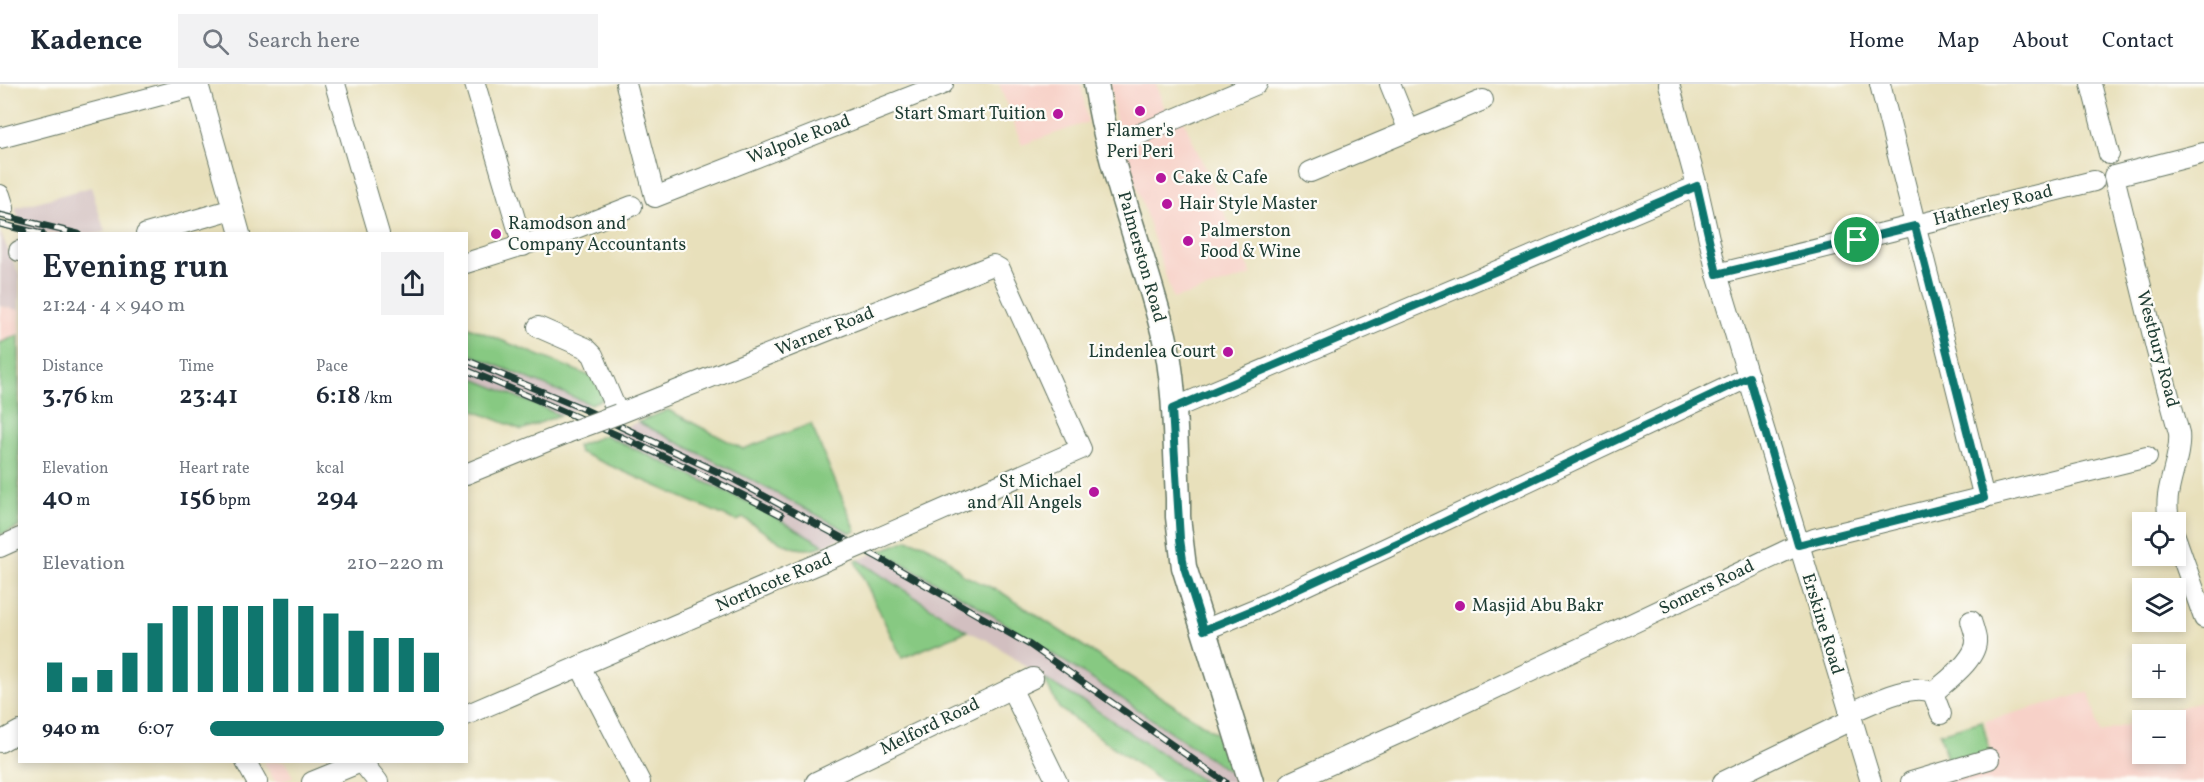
<!DOCTYPE html>
<meta charset="utf-8">
<style>
body{margin:0;font-family:Vollkorn,serif;background:#f2f2f3;color:#1f2937;height:100vh;display:flex;flex-direction:column;font-size:22px;white-space:nowrap}
*{box-sizing:border-box;margin:0}
p{font-size:20px;color:#747a83}
.icon{flex:none;width:33px;height:33px;fill:none;stroke:currentColor;stroke-width:2;stroke-linecap:round;stroke-linejoin:round}
.map{position:relative;flex:1;overflow:hidden}
.drawer{position:absolute;left:18px;top:148px;width:450px;height:531px;display:flex;flex-direction:column;background:#fff;border-radius:0px;box-shadow:0 3px 9px #0003}
.drawer>*{flex:none}
.controls{position:absolute;left:2132px;top:428px;display:grid;gap:12px}
.controls a{display:grid;place-items:center;width:54px;height:54px;border-radius:0px;background:#fff;box-shadow:0 3px 9px #0003;font-size:30px}
.pin{position:absolute;display:grid;place-items:center;width:51px;height:51px;color:#fff;margin:-26px;border:3px solid #fff;border-radius:50%;box-shadow:0 2px 6px #0007}
.round{display:grid;place-items:center;flex:none;width:63px;height:63px;border-radius:0px;background:#f2f2f3}
.summary{display:flex;align-items:center;justify-content:space-between;height:102px;padding:0 24px}
h1{font-size:33px;font-weight:600;line-height:45px}
.stats{display:grid;grid-template-columns:repeat(3,1fr);gap:9px;height:102px;padding:6px 24px}
.stats div{display:grid;align-content:center}
.stats b{font-size:26px;font-weight:600}
.stats small{font-size:16px;font-weight:400}
.stats p{font-size:16px}
.chart{height:168px;padding:12px 24px}
.chart p{display:flex;justify-content:space-between}
.chart svg{width:100%;height:108px;margin-top:6px;stroke:#0f766e;stroke-width:6}
ul{padding:0 24px;list-style:none;font-size:20px}
li{display:grid;grid-template-columns:96px 72px 1fr;align-items:center;height:45px}
li i{height:15px;border-radius:8px;background:#0f766e}
header{display:flex;align-items:center;gap:36px;box-sizing:border-box;height:84px;padding:0 30px;background:#fff;border-bottom:2px solid #e0e1e3}
header strong{font-size:28px}
nav{display:flex;gap:33px;margin-inline-start:auto;font-size:21px}
.search{width:420px;height:54px;background:#f2f2f3;display:flex;align-items:center;gap:15px;box-sizing:border-box;padding:0 21px;border-radius:0px;color:#747a83;font-size:22px}
.map>svg:first-child{display:block}
.built{fill:#f7d1c8;fill-rule:evenodd}
.industrial{fill:#d2bfc0}
.green{fill:#87c982;stroke:#53835b;stroke-width:1.5}
.lines{fill:none;stroke-linecap:round;stroke-linejoin:round}
.minor-casing{stroke:#657663;stroke-width:22}
.tertiary-casing{stroke:#657663;stroke-width:27}
.minor{stroke:#fff;stroke-width:20}
.tertiary{stroke:#fff;stroke-width:24}
.rail-casing{stroke:#1f3d34;stroke-width:7}
.rail{stroke:#fdfcf7;stroke-width:4.5;stroke-dasharray:14;stroke-linecap:butt}
.minor-bridge-casing{stroke:#657663;stroke-width:22;stroke-linecap:butt}
.minor-bridge{stroke:#fff;stroke-width:20}
.route-casing{stroke:#fff;stroke-width:12}
.route{stroke:#0f766e;stroke-width:8}
.poi-dot{fill:#b5179e;stroke:#fdfcf7;stroke-width:2}
.labels{text-anchor:middle;dominant-baseline:central;stroke-width:4.5;stroke-linejoin:round;paint-order:stroke}
.poi-label{font-size:18px;fill:#1f3d34;stroke:#fdfcf7;text-anchor:start}
.street-label{font-size:18px;fill:#1f3d34;stroke:#fdfcf7}
</style>
<header>
<strong>Kadence</strong>
<div class="search"><svg class="icon" aria-label="search" viewBox="0 0 24 24"><circle cx="10" cy="10" r="6"/><path d="M15 15l6 6"/></svg>Search here</div>
<nav><a>Home</a><a>Map</a><a>About</a><a>Contact</a></nav>
</header>
<div class="map">
<svg width="2204" height="698" viewBox="0 0 2204 698">
<rect width="100%" height="100%" fill="#fdfcf7"/>
<filter id="ink" filterUnits="userSpaceOnUse"><feTurbulence type="fractalNoise" baseFrequency=".0167" numOctaves="2"/><feDisplacementMap in="SourceGraphic" scale="12" xChannelSelector="R" yChannelSelector="G"/><feConvolveMatrix kernelMatrix="1 2 1 2 8 2 1 2 1" color-interpolation-filters="sRGB"/></filter>
<filter id="wash" filterUnits="userSpaceOnUse"><feTurbulence type="fractalNoise" baseFrequency=".008" numOctaves="4" result="noise"/><feDisplacementMap in="SourceGraphic" scale="24" xChannelSelector="R" yChannelSelector="G"/><feGaussianBlur stdDeviation="1.35" result="paint"/><feColorMatrix in="noise" values="0 0 0 0 0 0 0 0 0 0 0 0 0 0 0 0 0 1.4 0 .05"/><feComposite in="paint" operator="in"/></filter>
<g filter="url(#wash)">
<rect width="100%" height="100%" fill="#e8e0bb"/>
<g class="built">
<path d="M999,0H1081L1088,38L1022,61Z"/>
<path d="M1110,0H1156L1169,37L1182,32L1252,191L1173,215L1115,34Z"/>
<path d="M0,222L20,226L19,251L0,259Z"/>
<path d="M2089,608L2100,649L2204,616V698H1912L1993,673L1985,637ZM2142,636H2175V669H2142Z"/>
<path d="M264,678H285L293,693L282,698H275Z"/>
</g>
<g class="industrial">
<path d="M91,103L105,148L98,150H24L15,124Z"/>
<path d="M0,148L19,190V226L0,222Z"/>
<path d="M466,242L606,314L522,346L467,324Z"/>
<path d="M668,326L743,365L811,340L856,447L817,465L786,462L744,434L736,437L579,368L577,362Z"/>
<path d="M907,456L924,460L946,473L963,491L1001,508L1219,651L1234,698H1162L1059,624L1044,595L991,558L967,547L902,574L855,477Z"/>
</g>
<g class="green">
<path d="M466,242L595,294L606,314L590,320L467,269Z"/>
<path d="M19,251V443L0,451V259Z"/>
<path d="M466,292H467L560,331L522,346L467,324Z"/>
<path d="M668,326L743,365L811,340L856,447L851,449L744,392L638,338Z"/>
<path d="M605,351L750,419L824,461C795,475 767,449 744,434L736,437L579,368L577,362Z"/>
<path d="M907,456L924,460L946,473L963,491L1001,508L1219,651L1230,684L1228,687L1115,610L973,519L880,467Z"/>
<path d="M858,476L967,547L902,574L855,477Z"/>
<path d="M1044,595L1087,620L1204,698H1162L1059,624Z"/>
<path d="M1982,637L1991,672L1949,683L1940,649Z"/>
</g>
</g>
<g filter="url(#ink)">
<g class="lines">
<g class="minor-casing">
<g id="minor">
<path d="M198,0L240,150"/>
<path d="M335,0L379,150"/>
<path d="M475,0L523,162"/>
<path d="M626,0L655,113L943,0"/>
<path d="M1390,0L1409,47"/>
<path d="M1669,0L1697,102L1717,190L1871,698"/>
<path d="M1880,0L1984,414"/>
<path d="M2091,0L2109,70"/>
<path d="M0,54L198,1"/>
<path d="M1109,63L1257,0"/>
<path d="M1310,88L1483,16"/>
<path d="M0,111L4,124"/>
<path d="M146,150L233,125"/>
<path d="M19,167H20"/>
<path d="M466,179L571,146L632,122"/>
<path d="M1717,190L2094,97"/>
<path d="M538,243L586,264L593,271L618,330L993,181L1000,185L1081,365L874,456"/>
<path d="M1172,325L1697,102"/>
<path d="M466,390L567,349"/>
<path d="M2170,438C2160,408 2182,378 2179,349L2156,264L2114,92L2204,69"/>
<path d="M2175,452L2204,534"/>
<path d="M0,463L20,454"/>
<path d="M1204,546L1255,525L1399,458L1749,293"/>
<path d="M580,582L640,698"/>
<path d="M1011,604L1057,698"/>
<path d="M1933,609C1946,597 1978,575 1976,555C1975,549 1973,543 1971,537"/>
<path d="M1849,629C1869,621 1913,597 1933,609L1941,630"/>
<path d="M466,631L803,486"/>
<path d="M0,658L20,647"/>
<path d="M246,678L257,698"/>
<path d="M362,678L378,698"/>
<path d="M312,698L361,678"/>
<path d="M816,698L1033,594"/>
<path d="M1291,698L1428,636L1798,461L1814,455L2147,373"/>
<path d="M1723,698L1851,636"/>
<path d="M1911,698L1989,675"/>
</g>
</g>
<g class="tertiary-casing">
<path id="tertiary" d="M1096,0C1109,86 1143,167 1164,251C1176,300 1175,363 1178,414V433L1184,483L1251,698"/>
</g>
<use href="#minor" class="minor"/>
<use href="#tertiary" class="tertiary"/>
<g class="rail-casing">
<g id="rail">
<path d="M0,131L78,150"/>
<path d="M0,140L42,150"/>
<path d="M466,276L579,323L731,394L879,474L1030,561L1225,698"/>
<path d="M466,286C573,330 679,377 781,431"/>
</g>
</g>
<use href="#rail" class="rail"/>
<g class="minor-bridge-casing">
<g id="minor-bridge">
<path d="M567,349L618,330"/>
<path d="M803,486L874,456"/>
</g>
</g>
<use href="#minor-bridge" class="minor-bridge"/>
</g>
</g>
<g class="lines" filter="url(#ink)">
<g class="route-casing">
<path id="route" d="M1697,102L1717,190L1915,142L1984,414L1798,461L1749,293L1399,459L1255,525L1204,546L1184,483L1180,455L1172,325Z"/>
</g>
<use href="#route" class="route"/>
</g>
<g class="poi-dot">
<circle cx="1140" cy="27" r="6"/>
<circle cx="1058" cy="30" r="6"/>
<circle cx="1161" cy="94" r="6"/>
<circle cx="1167" cy="120" r="6"/>
<circle cx="496" cy="150" r="6"/>
<circle cx="1188" cy="157" r="6"/>
<circle cx="1228" cy="268" r="6"/>
<circle cx="1094" cy="408" r="6"/>
<circle cx="1460" cy="522" r="6"/>
</g>
<g class="labels">
<g class="poi-label">
<text x="1046" y="30" text-anchor="end">Start Smart Tuition</text>
<text x="1140" y="47" text-anchor="middle">Flamer's<tspan x="1140" dy="21">Peri Peri</tspan></text>
<text x="1173" y="94">Cake &amp; Cafe</text>
<text x="1179" y="120">Hair Style Master</text>
<text x="508" y="140">Ramodson and<tspan x="508" dy="21">Company Accountants</tspan></text>
<text x="1200" y="147">Palmerston<tspan x="1200" dy="21">Food &amp; Wine</tspan></text>
<text x="1216" y="268" text-anchor="end">Lindenlea Court</text>
<text x="1082" y="398" text-anchor="end">St Michael<tspan x="1082" dy="21">and All Angels</tspan></text>
<text x="1472" y="522">Masjid Abu Bakr</text>
</g>
<g class="street-label">
<text transform="translate(799 56) rotate(-21)">Walpole Road</text>
<text transform="translate(1993 122) rotate(-14)">Hatherley Road</text>
<text transform="translate(1141 173) rotate(74)">Palmerston Road</text>
<text transform="translate(825 248) rotate(-22)">Warner Road</text>
<text transform="translate(2157 265) rotate(75)">Westbury Road</text>
<text transform="translate(774 499) rotate(-23)">Northcote Road</text>
<text transform="translate(1707 504) rotate(-26)">Somers Road</text>
<text transform="translate(1822 540) rotate(73)">Erskine Road</text>
<text transform="translate(930 643) rotate(-26)">Melford Road</text>
</g>
</g>
</svg>
<div class="controls">
<a><svg class="icon" aria-label="locate" viewBox="0 0 24 24"><circle cx="12" cy="12" r="6"/><path d="M12 2v4M12 18v4M2 12h4M18 12h4"/></svg></a>
<a><svg class="icon" aria-label="layers" viewBox="0 0 24 24"><path d="M12 4l9 5-9 5-9-5zM3 14l9 5 9-5"/></svg></a>
<a>+</a>
<a>−</a>
</div>
<div class="pin" style="left:1857px;top:156px;background:#1e9e55"><svg class="icon" aria-label="arrive" viewBox="0 0 24 24"><path d="M6 21V4h12l-3 4 3 4H6"/></svg></div>
<section class="drawer">
<div class="summary"><div><h1>Evening run</h1><p>21:24 · 4 × 940 m</p></div><a class="round"><svg class="icon" aria-label="share" viewBox="0 0 24 24"><path d="M12 15V3M7 8l5-5 5 5M5 13v7h14v-7"/></svg></a></div>
<div class="stats">
<div><p>Distance</p><b>3.76<small> km</small></b></div>
<div><p>Time</p><b>23:41</b></div>
<div><p>Pace</p><b>6:18<small> /km</small></b></div>
</div>
<div class="stats">
<div><p>Elevation</p><b>40<small> m</small></b></div>
<div><p>Heart rate</p><b>156<small> bpm</small></b></div>
<div><p>kcal</p><b>294</b></div>
</div>
<div class="chart"><p><span>Elevation</span>210–220 m</p>
<svg viewBox="0 0 160 44" preserveAspectRatio="none"><path d="M5 44V32M15 44V38M25 44V35M35 44V28M45 44V16M55 44V9M65 44V9M75 44V9M85 44V9M95 44V6M105 44V9M115 44V12M125 44V19M135 44V22M145 44V22M155 44V28"/></svg>
</div>
<ul>
<li><b>940 m</b>6:07<i style="width:100%"></i></li>
</ul>
</section>
</div>
